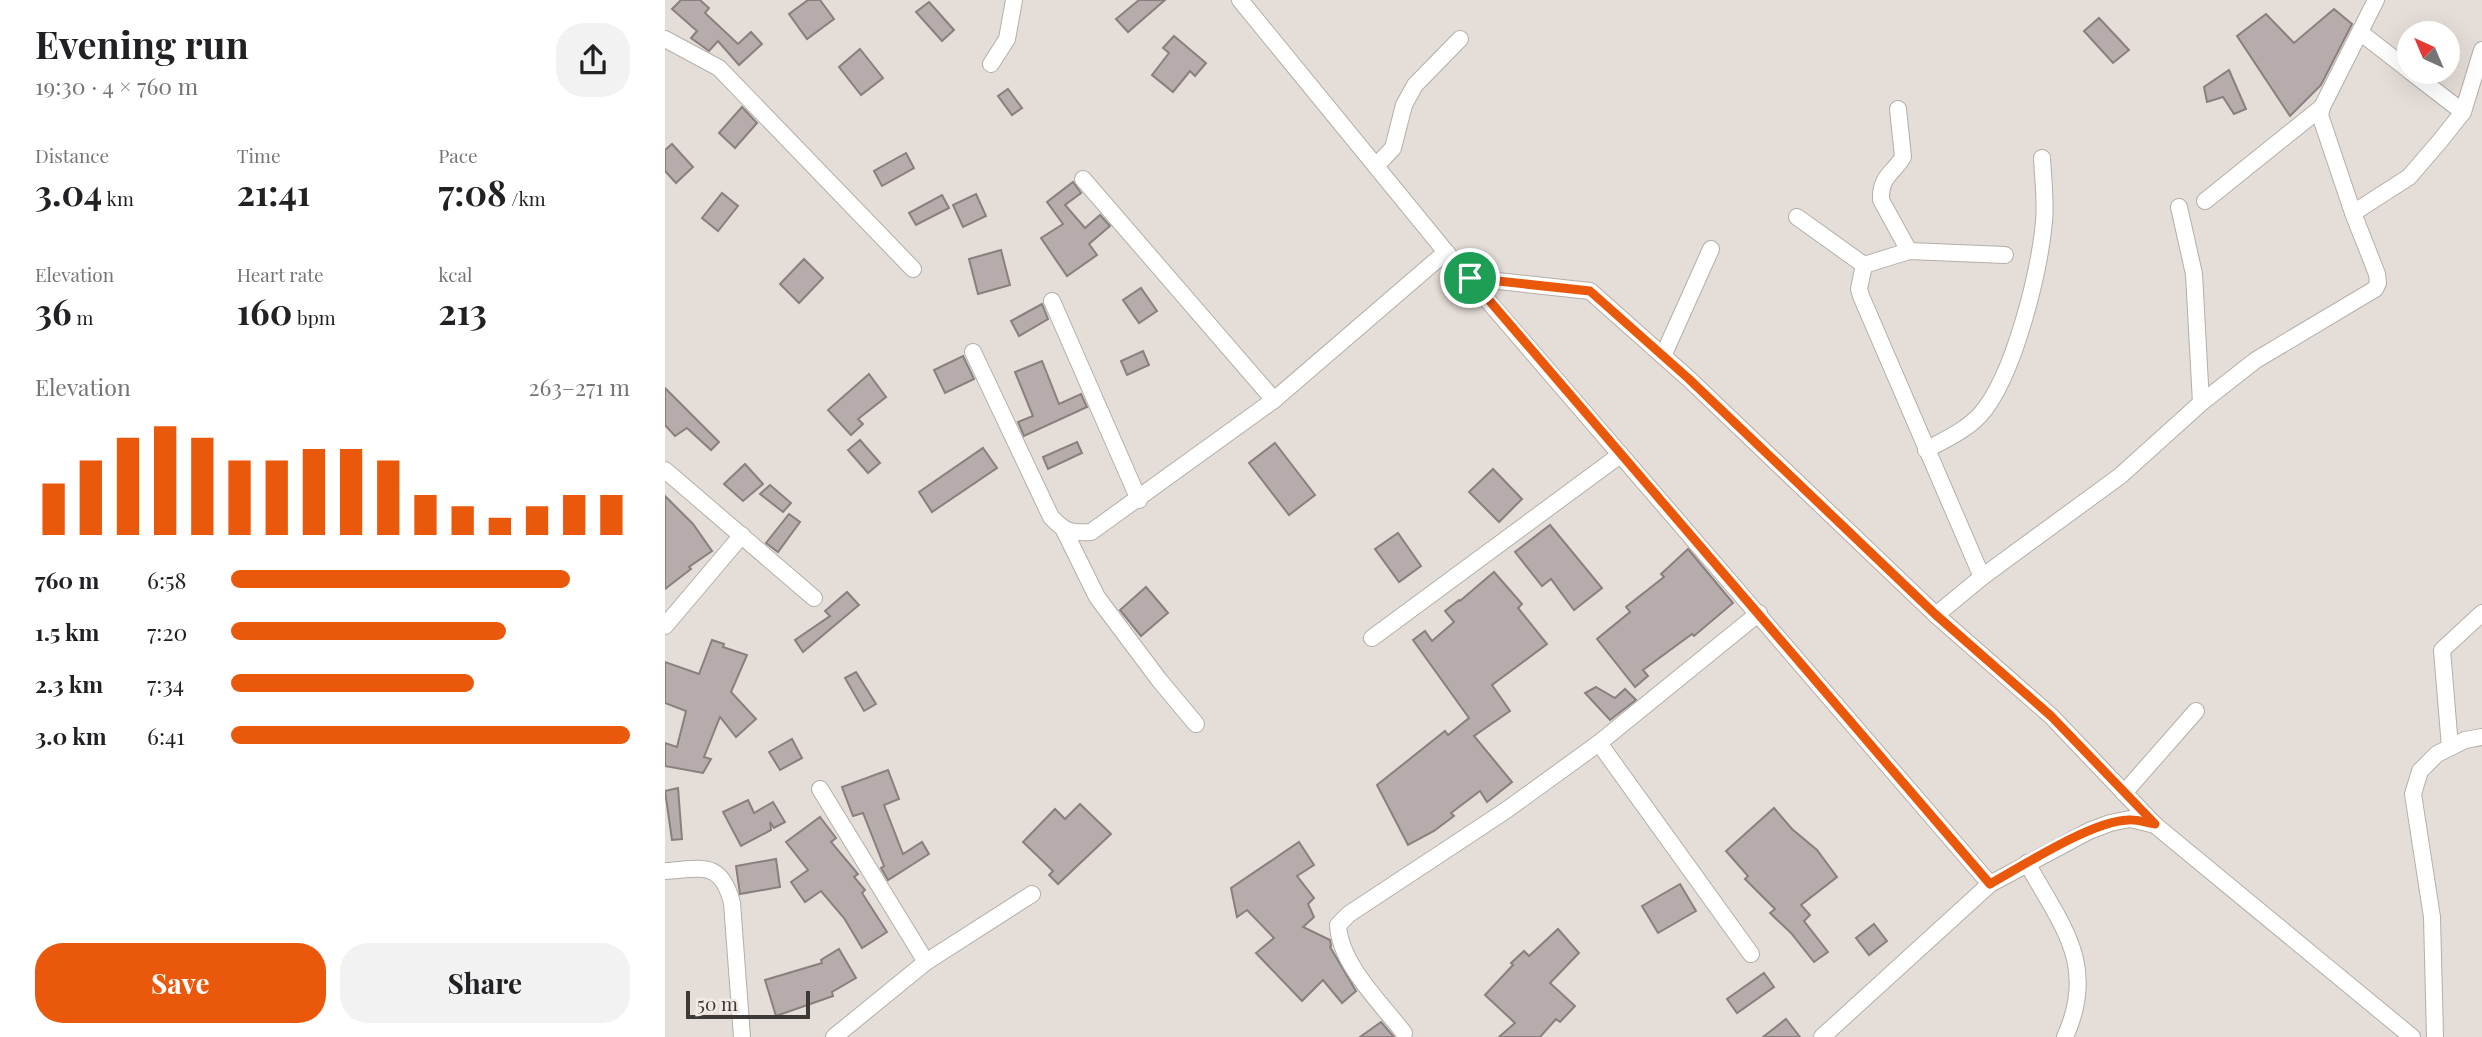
<!DOCTYPE html>
<meta charset="utf-8">
<style>
body{margin:0;font-family:"Playfair Display",serif;background:#f2f2f2;color:#202124;height:100vh;display:flex;flex-direction:column;font-size:26px;white-space:nowrap}
*{box-sizing:border-box;margin:0}
p{font-size:23px;color:#757577}
.icon{flex:none;width:38px;height:38px;fill:none;stroke:currentColor;stroke-width:2;stroke-linecap:round;stroke-linejoin:round}
.map{position:relative;flex:1;overflow:hidden}
.sheet{display:flex;flex-direction:column;background:#fff;width:665px}
.sheet>*{flex:none}
.needle{width:46px;rotate:316deg}
.controls{position:absolute;left:1732px;top:21px;display:grid;gap:14px}
.controls a{display:grid;place-items:center;width:63px;height:63px;border-radius:50%;background:#fff;box-shadow:0 7px 28px #0002;font-size:35px}
.scale{position:absolute;left:21px;bottom:18px;width:124px;box-sizing:border-box;padding-left:7px;border:4px solid #3b3836;border-top:0;font-size:19px;line-height:24px;white-space:nowrap;color:#3b3836;-webkit-text-stroke:5px #f2eae4;paint-order:stroke}
.pin{position:absolute;display:grid;place-items:center;width:60px;height:60px;color:#fff;margin:-30px;border:4px solid #fff;border-radius:50%;box-shadow:0 2px 7px #0007}
.round{display:grid;place-items:center;flex:none;width:74px;height:74px;border-radius:28px;background:#f2f2f2}
.overview{display:flex;align-items:center;justify-content:space-between;height:119px;padding:0 35px}
h1{font-size:38px;font-weight:700;line-height:52px}
.metrics{display:grid;grid-template-columns:repeat(3,1fr);gap:10px;height:119px;padding:7px 35px}
.metrics div{display:grid;align-content:center}
.metrics b{font-size:35px;font-weight:700}
.metrics small{font-size:19px;font-weight:400}
.metrics p{font-size:19px}
.chart{height:196px;padding:14px 35px}
.chart p{display:flex;justify-content:space-between}
.chart svg{width:100%;height:126px;margin-top:7px;stroke:#ea580c;stroke-width:6}
.primary-button{display:flex;gap:14px;margin-top:auto;padding:14px 35px}
.primary-button a{flex:1;height:80px;border-radius:28px;background:#ea580c;color:#fff;font-size:28px;font-weight:700;line-height:80px;text-align:center}
.primary-button a+a{background:#f2f2f2;color:#202124}
ul{padding:0 35px;list-style:none;font-size:23px}
li{display:grid;grid-template-columns:112px 84px 1fr;align-items:center;height:52px}
li i{height:18px;border-radius:9px;background:#ea580c}
main{display:flex;flex:1;min-height:0}
.map>svg:first-child{display:block}
.building{fill:#b6acab;stroke:#897f7f;stroke-width:2}
.lines{fill:none;stroke-linecap:round;stroke-linejoin:round}
.street-casing{stroke:#b5aea8;stroke-width:18}
.street{stroke:#fff;stroke-width:16}
.route-casing{stroke:#fff;stroke-width:14}
.route{stroke:#ea580c;stroke-width:9}
</style>
<main>
<section class="sheet">
<div class="overview"><div><h1>Evening run</h1><p>19:30 · 4 × 760 m</p></div><a class="round"><svg class="icon" aria-label="share" viewBox="0 0 24 24"><path d="M12 15V3M7 8l5-5 5 5M5 13v7h14v-7"/></svg></a></div>
<div class="metrics">
<div><p>Distance</p><b>3.04<small> km</small></b></div>
<div><p>Time</p><b>21:41</b></div>
<div><p>Pace</p><b>7:08<small> /km</small></b></div>
</div>
<div class="metrics">
<div><p>Elevation</p><b>36<small> m</small></b></div>
<div><p>Heart rate</p><b>160<small> bpm</small></b></div>
<div><p>kcal</p><b>213</b></div>
</div>
<div class="chart"><p><span>Elevation</span>263–271 m</p>
<svg viewBox="0 0 160 44" preserveAspectRatio="none"><path d="M5 44V26M15 44V18M25 44V10M35 44V6M45 44V10M55 44V18M65 44V18M75 44V14M85 44V14M95 44V18M105 44V30M115 44V34M125 44V38M135 44V34M145 44V30M155 44V30"/></svg>
</div>
<ul>
<li><b>760 m</b>6:58<i style="width:85%"></i></li>
<li><b>1.5 km</b>7:20<i style="width:69%"></i></li>
<li><b>2.3 km</b>7:34<i style="width:61%"></i></li>
<li><b>3.0 km</b>6:41<i style="width:100%"></i></li>
</ul>
<div class="primary-button"><a>Save</a><a>Share</a></div>
</section>
<div class="map">
<svg width="1817" height="1037" viewBox="0 0 1817 1037">
<rect width="100%" height="100%" fill="#e5ddd7"/>
<g class="building">
<path d="M16,0H35L44,8L40,13L73,44L86,32L97,44L74,65L53,41L44,51L26,38L32,31L7,9Z"/>
<path d="M143,0H155L169,19L142,39L124,14Z"/>
<path d="M474,0H500L463,32L451,19Z"/>
<path d="M264,2L289,30L277,41L251,12Z"/>
<path d="M1669,9L1687,24L1656,85L1625,116L1572,36L1601,14L1629,43Z"/>
<path d="M1434,18L1464,50L1448,63L1419,31Z"/>
<path d="M509,36L541,63L530,76L525,71L508,92L487,75L504,53L498,48Z"/>
<path d="M195,49L218,78L196,95L174,67Z"/>
<path d="M1564,70L1581,109L1569,114L1558,97L1542,102L1539,87Z"/>
<path d="M343,89L357,108L347,115L333,96Z"/>
<path d="M77,107L92,123L70,148L54,133Z"/>
<path d="M7,144L28,167L11,183L0,171V150Z"/>
<path d="M241,153L249,168L217,186L209,171Z"/>
<path d="M408,182L416,193L400,205L420,228L435,215L445,226L424,244L432,255L402,276L376,238L398,224L382,202Z"/>
<path d="M57,193L73,206L53,231L37,218Z"/>
<path d="M311,194L321,216L298,227L288,205Z"/>
<path d="M277,195L284,208L251,225L244,213Z"/>
<path d="M336,250L345,285L313,294L304,259Z"/>
<path d="M139,259L158,278L134,303L115,284Z"/>
<path d="M476,288L492,311L474,323L458,300Z"/>
<path d="M377,304L383,319L354,336L346,321Z"/>
<path d="M478,351L484,365L462,375L456,361Z"/>
<path d="M298,356L309,379L280,393L269,370Z"/>
<path d="M377,361L394,404L416,394L422,407L359,436L353,422L368,416L350,372Z"/>
<path d="M204,374L221,397L193,419L198,424L186,435L163,410Z"/>
<path d="M0,388L54,442L46,450L22,428L10,436L0,425Z"/>
<path d="M195,440L215,463L203,473L183,450Z"/>
<path d="M412,442L417,453L383,469L378,457Z"/>
<path d="M610,443L650,495L624,515L584,463Z"/>
<path d="M318,448L332,468L267,512L254,492Z"/>
<path d="M80,464L98,484L78,501L59,484Z"/>
<path d="M828,469L857,499L834,522L804,492Z"/>
<path d="M105,485L126,503L118,512L95,494Z"/>
<path d="M0,496L28,524L47,551L24,567L26,569L0,589Z"/>
<path d="M124,514L135,522L113,552L101,543Z"/>
<path d="M885,525L937,588L909,610L886,579L877,586L850,552Z"/>
<path d="M733,533L756,566L734,582L710,549Z"/>
<path d="M1023,549L1068,603L1029,636L1027,634L978,670L983,676L970,687L932,639L965,612L961,607L999,577L996,574Z"/>
<path d="M829,572L857,604L853,608L882,644L827,685L845,711L809,736L847,782L822,802L815,791L786,813L789,816L769,831L743,845L712,785L780,731L783,735L804,718L748,640L760,631L767,641L789,622L780,611L794,600L795,601Z"/>
<path d="M481,587L503,613L476,636L455,610Z"/>
<path d="M182,592L194,605L138,652L130,640L165,616L160,611Z"/>
<path d="M47,640L59,644L58,647L82,655L66,692L91,719L71,737L55,717L39,757L46,759L38,773L0,766V743L12,747L21,711L0,703V662L34,674Z"/>
<path d="M191,672L211,704L199,711L180,678Z"/>
<path d="M931,687L950,698L960,689L971,700L945,720L920,693Z"/>
<path d="M127,739L137,758L115,770L104,752Z"/>
<path d="M223,770L234,799L219,805L238,854L257,842L264,854L223,880L216,868L219,866L198,813L188,816L177,787Z"/>
<path d="M13,788L17,839L7,840L0,791Z"/>
<path d="M83,800L89,813L108,802L120,822L109,828L105,822L106,830L76,846L58,812Z"/>
<path d="M415,804L446,834L393,884L384,875L388,871L358,842L390,809L400,819Z"/>
<path d="M1109,808L1127,829L1152,850L1172,877L1136,905L1145,915L1139,921L1163,952L1149,962L1126,933L1105,913L1110,909L1080,879L1083,876L1061,851Z"/>
<path d="M155,817L171,838L166,842L193,874L189,877L200,890L197,893L222,932L197,948L179,918L156,891L140,902L126,882L143,870L121,842Z"/>
<path d="M634,842L649,865L632,876L649,898L643,904L649,917L638,927L665,940L666,946L665,947L691,991L677,1003L658,980L637,1001L591,953L609,938L582,910L572,917L566,888Z"/>
<path d="M111,859L115,887L75,894L71,866Z"/>
<path d="M1015,884L1031,911L993,933L977,906Z"/>
<path d="M1209,924L1222,941L1204,955L1191,938Z"/>
<path d="M893,929L914,953L885,983L910,1006L895,1022L891,1019L875,1037H834L850,1023L820,995L848,965L846,963L859,951L864,956Z"/>
<path d="M174,949L191,978L167,992L168,996L111,1016L100,980L157,963L156,960Z"/>
<path d="M1099,973L1109,987L1072,1013L1062,999Z"/>
<path d="M1121,1019L1135,1037H1098Z"/>
<path d="M716,1022L729,1037H695Z"/>
</g>
<g class="lines">
<g class="street-casing">
<g id="street">
<path d="M575,0L781,252L1325,884"/>
<path d="M1696,33L1745,71"/>
<path d="M0,39L54,68L248,269"/>
<path d="M326,64L342,39L349,0"/>
<path d="M1746,72L1798,112"/>
<path d="M1233,109L1238,157C1228,174 1215,176 1216,200L1244,251"/>
<path d="M712,165L728,148L739,105L750,85L795,39"/>
<path d="M418,179L609,400"/>
<path d="M1540,201L1657,107"/>
<path d="M1514,207L1529,274L1536,403"/>
<path d="M1688,213L1744,177L1775,141L1798,112L1817,50"/>
<path d="M1132,217L1199,265"/>
<path d="M1199,265L1194,289L1196,296L1317,577"/>
<path d="M1199,265L1244,251L1340,255"/>
<path d="M805,278L925,291L1024,379L1271,615L1386,716L1490,825"/>
<path d="M387,301L474,500"/>
<path d="M308,352L386,517C400,532 405,533 426,532L609,400L781,252"/>
<path d="M998,356L1046,249"/>
<path d="M1261,450C1279,440 1300,431 1315,415C1349,377 1374,273 1379,222C1381,201 1378,179 1377,158"/>
<path d="M0,470L149,598"/>
<path d="M399,530L432,597L495,681L531,724"/>
<path d="M1271,615L1317,577L1455,476L1536,403L1591,360L1710,289L1713,283L1712,274L1688,213L1655,115L1657,107L1711,0"/>
<path d="M0,626L77,535"/>
<path d="M707,638L955,455"/>
<path d="M934,743L1086,954"/>
<path d="M1785,747L1777,650L1817,613"/>
<path d="M155,789L261,962"/>
<path d="M1459,793L1531,711"/>
<path d="M1362,863C1396,925 1433,964 1400,1037"/>
<path d="M0,871C37,869 56,860 67,903L77,1037"/>
<path d="M739,1033C715,1002 675,964 673,925L684,914L840,811L934,743L1094,613"/>
<path d="M169,1037L261,962L367,894"/>
<path d="M1157,1037L1325,884L1424,831L1445,823L1465,819L1490,825L1747,1037"/>
<path d="M1770,1037L1767,917L1748,794L1755,771L1772,754L1800,740L1817,737"/>
</g>
</g>
<use href="#street" class="street"/>
</g>
<g class="lines">
<g class="route-casing">
<path id="route" d="M805,278L925,291L1024,379L1271,615L1386,716L1490,824C1482,823 1472,819 1463,820C1427,821 1359,865 1325,884Z"/>
</g>
<use href="#route" class="route"/>
</g>
</svg>
<div class="controls">
<a><svg class="needle" viewBox="-14 -14 28 28"><path d="M0-13l5 13h-10z" fill="#e53935"/><path d="M0 13l5-13h-10z" fill="#757577"/></svg></a>
</div>
<div class="scale">50 m</div>
<div class="pin" style="left:805px;top:278px;background:#1e9e55"><svg class="icon" aria-label="arrive" viewBox="0 0 24 24"><path d="M6 21V4h12l-3 4 3 4H6"/></svg></div>
</div>
</main>
